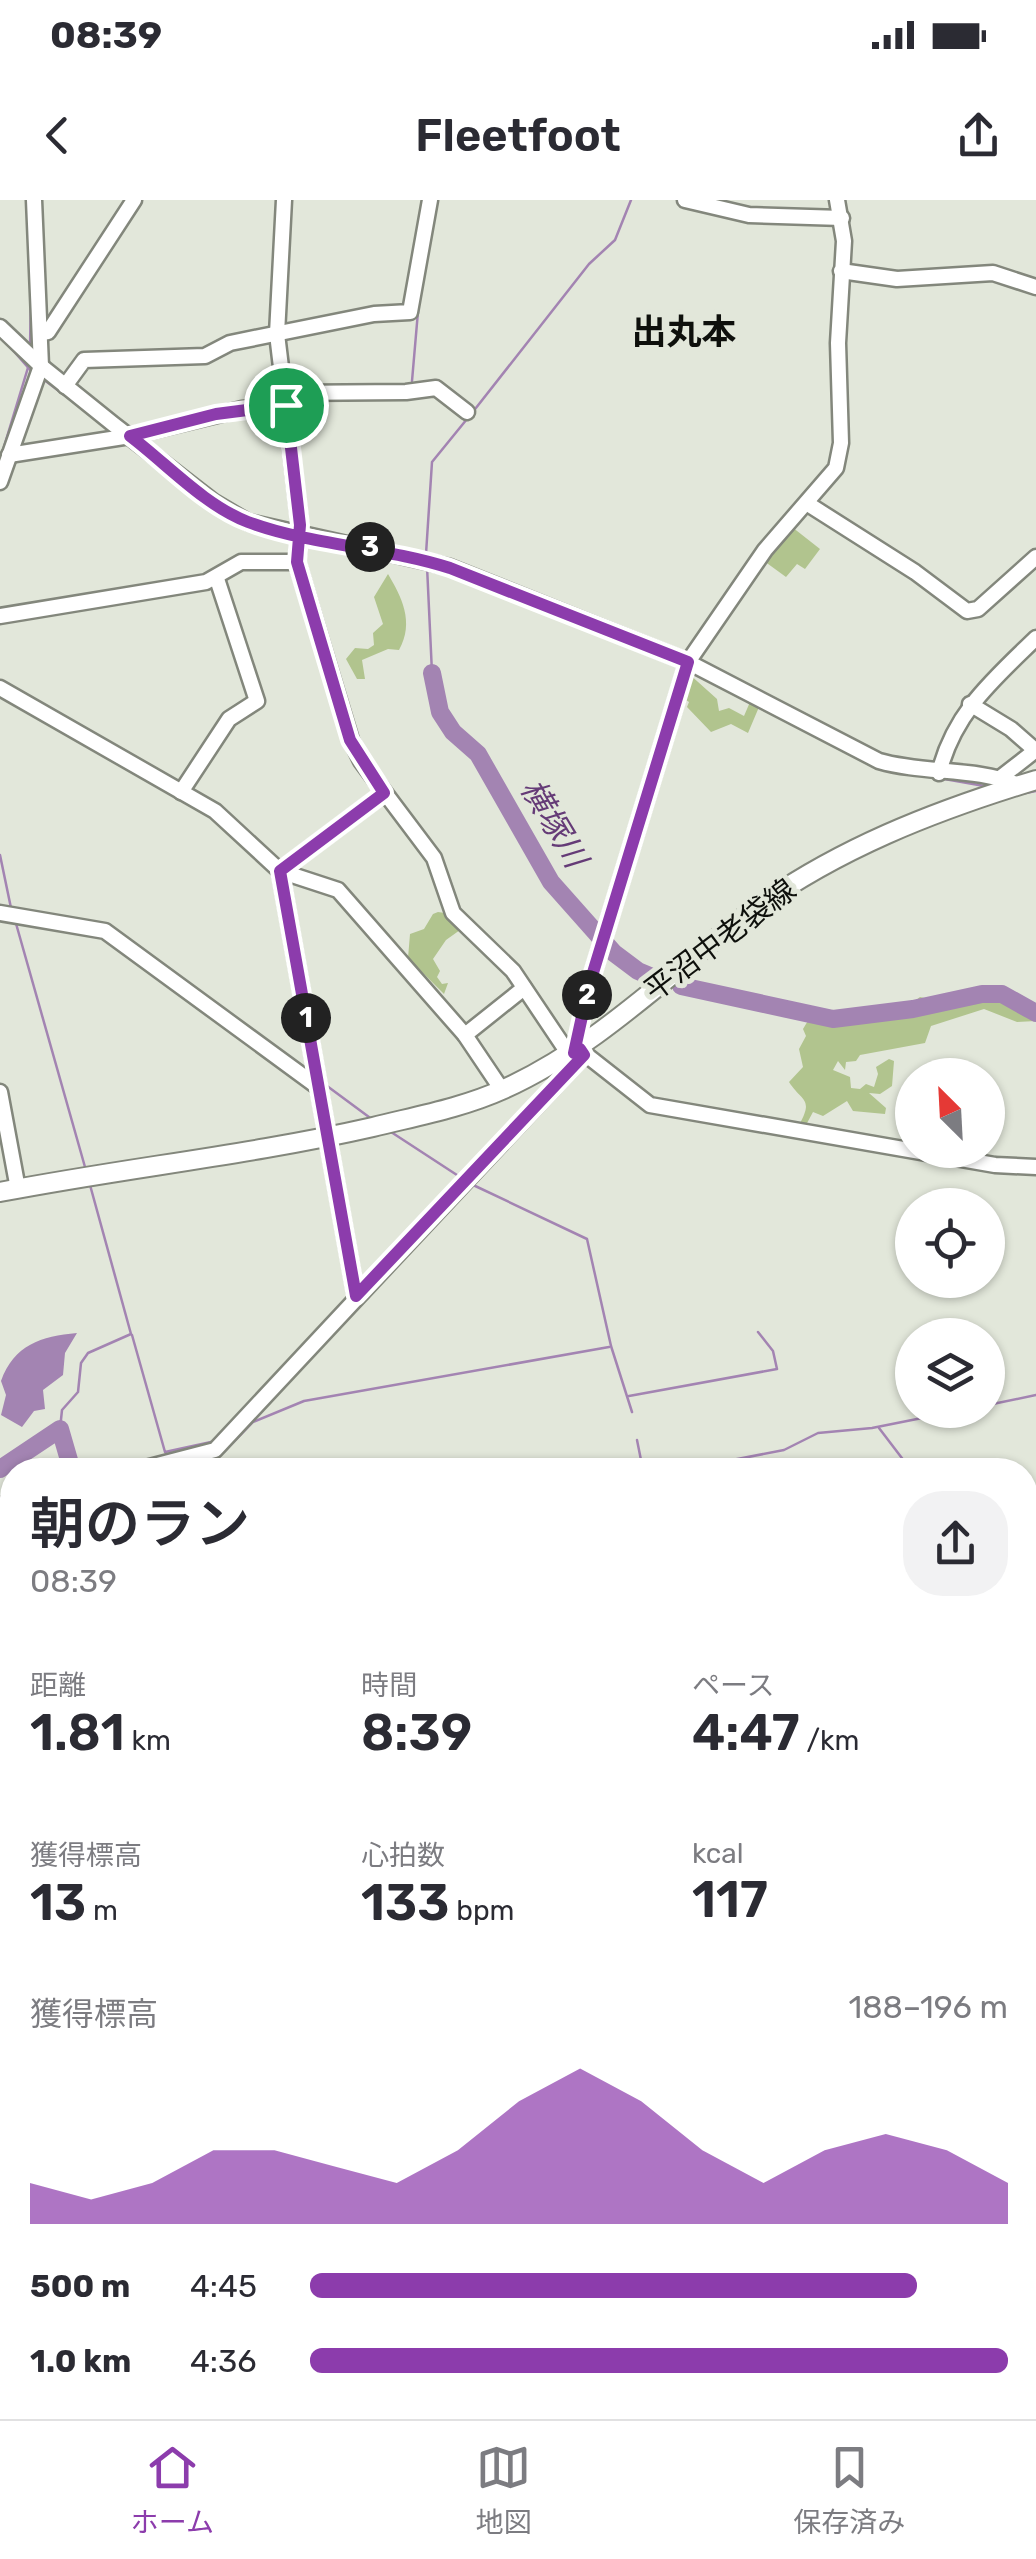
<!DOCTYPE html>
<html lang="ja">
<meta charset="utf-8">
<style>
body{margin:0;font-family:Rubik,"Noto Sans JP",sans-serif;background:#f2f2f3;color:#2b2b33;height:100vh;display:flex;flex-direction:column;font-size:38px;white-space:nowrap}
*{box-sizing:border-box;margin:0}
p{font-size:32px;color:#7c7c81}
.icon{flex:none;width:55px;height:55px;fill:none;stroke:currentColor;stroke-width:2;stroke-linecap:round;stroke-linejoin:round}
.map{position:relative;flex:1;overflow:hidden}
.drawer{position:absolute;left:0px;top:1258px;width:1038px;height:962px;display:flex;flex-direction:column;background:#fff;border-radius:40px 40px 0 0;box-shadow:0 2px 8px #0004}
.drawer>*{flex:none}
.needle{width:65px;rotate:336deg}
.fabs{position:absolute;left:895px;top:858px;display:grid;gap:20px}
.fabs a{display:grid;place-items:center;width:110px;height:110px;border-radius:50%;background:#fff;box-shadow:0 2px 8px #0004;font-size:50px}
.pin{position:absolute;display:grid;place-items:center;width:85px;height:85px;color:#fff;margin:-42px;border:5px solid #fff;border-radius:50%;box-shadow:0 2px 10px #0007}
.km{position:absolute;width:50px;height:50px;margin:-25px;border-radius:50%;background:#222;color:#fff;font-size:28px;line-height:50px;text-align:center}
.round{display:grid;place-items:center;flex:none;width:105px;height:105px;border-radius:40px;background:#f2f2f3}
.head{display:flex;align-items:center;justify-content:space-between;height:170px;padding:0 30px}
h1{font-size:55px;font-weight:600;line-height:75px}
.figures{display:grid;grid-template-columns:repeat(3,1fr);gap:15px;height:170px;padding:10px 30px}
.figures div{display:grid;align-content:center}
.figures b{font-size:50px;font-weight:600}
.figures small{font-size:28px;font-weight:400}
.figures p{font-size:28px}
.chart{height:280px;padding:20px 30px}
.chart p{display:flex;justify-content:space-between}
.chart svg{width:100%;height:180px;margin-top:10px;fill:#8c3cac;opacity:.7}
ul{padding:0 30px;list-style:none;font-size:32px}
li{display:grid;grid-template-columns:160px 120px 1fr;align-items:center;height:75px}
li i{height:25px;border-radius:12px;background:#8c3cac}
.status{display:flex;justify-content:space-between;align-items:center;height:70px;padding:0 50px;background:#fff;direction:ltr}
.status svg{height:28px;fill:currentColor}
header{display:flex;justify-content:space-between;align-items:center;height:130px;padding:0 30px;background:#fff;font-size:45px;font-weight:600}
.tabs{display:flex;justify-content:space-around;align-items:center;height:140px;border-top:2px solid #e1e1e2;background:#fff;font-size:28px;color:#7c7c81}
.tabs a{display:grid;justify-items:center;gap:5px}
.tabs .on{color:#8c3cac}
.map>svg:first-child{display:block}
.built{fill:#d5ddc9}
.green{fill:#b1c48e}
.water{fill:#a384b2}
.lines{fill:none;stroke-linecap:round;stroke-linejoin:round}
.stream{stroke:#a384b2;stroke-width:2.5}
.river{stroke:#a384b2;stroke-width:18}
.minor-casing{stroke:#83877c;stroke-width:19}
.major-casing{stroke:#83877c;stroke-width:22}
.minor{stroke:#fff;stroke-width:14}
.major{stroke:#fff;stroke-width:18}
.route-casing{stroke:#fff;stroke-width:20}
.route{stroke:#8c3cac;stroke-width:12}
.labels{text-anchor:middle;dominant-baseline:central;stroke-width:10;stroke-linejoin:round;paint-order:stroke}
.street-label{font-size:30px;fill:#0e100c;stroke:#e2e7da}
.water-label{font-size:32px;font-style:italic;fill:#653b77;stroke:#e2e7da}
.quarter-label{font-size:35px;font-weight:bold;fill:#0e100c;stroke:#e2e7da}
</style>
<div class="status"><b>08:39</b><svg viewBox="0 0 49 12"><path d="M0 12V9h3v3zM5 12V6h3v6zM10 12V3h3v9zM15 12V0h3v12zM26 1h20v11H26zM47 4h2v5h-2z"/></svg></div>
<header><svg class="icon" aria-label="back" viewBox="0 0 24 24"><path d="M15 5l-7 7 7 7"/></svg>Fleetfoot<svg class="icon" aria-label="share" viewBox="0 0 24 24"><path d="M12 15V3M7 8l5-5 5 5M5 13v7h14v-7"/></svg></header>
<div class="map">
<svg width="1036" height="2219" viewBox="0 0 1036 2219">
<rect width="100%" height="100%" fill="#e2e7da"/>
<g class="built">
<path d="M1036,1962V2130L1025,2132V1963Z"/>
<path d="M1036,2155V2219H870L889,2208H1025V2157Z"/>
<path d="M53,2208H128L155,2214L154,2219H52Z"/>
<path d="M612,2208H841L827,2219H618Z"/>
</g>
<g class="green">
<path d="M792,327L820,349L805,369L797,364L786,377L764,361Z"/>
<path d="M388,374C401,396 415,422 399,450L388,449L362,460L365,479H357L346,459L355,448L368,449L374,445L373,433L383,424L374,397Z"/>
<path d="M688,473L717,499L719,511L729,508L744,516L750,502L759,507L748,533L731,524L711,532L687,507L689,502L683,498Z"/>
<path d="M438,712L445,713L460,730L446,740L433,759L440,771L437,777L442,784L448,783L444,794L408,758L410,734L424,729L433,714Z"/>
<path d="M973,788L1003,792L1036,805V821L1017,822L984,809L931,826L925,843L860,855L856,861L846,862L845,870L838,861L833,870L850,877L851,888L860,889L866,884L874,887L878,874L876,867L889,859L894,861L892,886L880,894L869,893L886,908L885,914L853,911L847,901L823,916L813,912L806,925H799C814,898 802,902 789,882L803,867L799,849L806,836L803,829L812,814L819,818L823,813C846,812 907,810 920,797L934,800L951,793L964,798L966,789Z"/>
</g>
<path class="water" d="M77,1133L65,1153L63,1175L43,1190L45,1209L34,1211L22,1227L1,1215L6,1195L1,1181C14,1145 41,1136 77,1133Z"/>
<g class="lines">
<g class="stream">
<path d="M27,0L30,68"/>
<path d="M4,140L32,172"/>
<path d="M30,148L31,91"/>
<path d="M43,179L96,219"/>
<path d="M412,181L419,100"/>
<path d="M472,213L589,64L615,40L631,0"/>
<path d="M0,260L30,161"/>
<path d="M218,312L243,328L294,340"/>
<path d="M306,343L328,347"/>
<path d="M426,354L432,262L467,219"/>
<path d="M427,366L432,473"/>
<path d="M443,372L520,402"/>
<path d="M876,567L990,587"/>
<path d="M1005,597L1036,591"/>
<path d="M0,655L11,708"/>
<path d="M0,706L106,725"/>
<path d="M15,720L85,967"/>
<path d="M323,883L373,920"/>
<path d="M388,930L460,977"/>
<path d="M471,984L587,1039L611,1146L632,1212"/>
<path d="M132,1135L165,1252L211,1242L214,1244"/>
<path d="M629,1196L777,1169L773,1151L758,1132"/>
<path d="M988,1205L1036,1195"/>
<path d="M879,1228L911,1270"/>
<path d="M60,1229L62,1210L78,1192L81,1163L88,1153L131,1134L90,985"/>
<path d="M637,1240L643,1270"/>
<path d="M220,1249L224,1252L253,1222L304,1201L609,1147"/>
<path d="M681,1270L784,1250L818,1233L872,1228L962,1210"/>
<path d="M1025,1418L1036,1432"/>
<path d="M0,1754L12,1760"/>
</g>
<g class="river">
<path d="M432,473L440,512L453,532L478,554L551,682L614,753L638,771L657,779"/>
<path d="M681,786L833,819L913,809L982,794H1002L1036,813"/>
<path d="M0,1269L60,1229L71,1267"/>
</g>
<g class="minor-casing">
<g id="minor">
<path d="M284,0L277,134L300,325L297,362L351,540L361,561L434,658L453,713L513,771L570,856"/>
<path d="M685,0L749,15L842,18"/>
<path d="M841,71L897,79L993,73L1036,87"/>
<path d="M0,127L41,166L113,224L214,302L248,322L450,367L688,462L879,561C924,574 975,567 1019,585"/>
<path d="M42,133L48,132L134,0"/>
<path d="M65,186L84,160L205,156L230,143L374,114L410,112L430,0"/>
<path d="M284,193L406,192L436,188L467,212"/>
<path d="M9,255L130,236L242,209L286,205"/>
<path d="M0,282L41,166L34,0"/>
<path d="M808,304L915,372L967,411L978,409L1036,357"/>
<path d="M0,416L206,382L241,362H297"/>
<path d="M0,488L215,611L280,671L338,690L465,835L502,890"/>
<path d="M970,504L1011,529L1035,550"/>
<path d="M939,573C954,512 994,479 1036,438"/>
<path d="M1000,578L1036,550"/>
<path d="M181,592L229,519L257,501L217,379"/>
<path d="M0,713L105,731L318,887"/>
<path d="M465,835L524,788"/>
<path d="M575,850L588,789L688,462L765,350L836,268L841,243L838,143L844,41L837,0"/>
<path d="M580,850L650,905L995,965L1036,967"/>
<path d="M0,892L18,989"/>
<path d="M356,1096L280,671L384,593"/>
<path d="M138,1270L215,1250L584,855"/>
<path d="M0,1305L12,1302"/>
<path d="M1025,2145L1036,2144"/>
<path d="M764,2208L772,2219"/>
<path d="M847,2219L866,2208"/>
</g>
</g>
<g class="major-casing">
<path id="major" d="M0,992C124,968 250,955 373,927C417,916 462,908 504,889C597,847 668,774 749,713C836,649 934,611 1036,580"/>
</g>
<use href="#minor" class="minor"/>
<use href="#major" class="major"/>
</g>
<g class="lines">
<g class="route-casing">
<path id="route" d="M286,205L300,325C299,338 298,350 297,362L350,540L384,593L280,671L356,1096L584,855L580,849L574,853L588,789L688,462L450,368C385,347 309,345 248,322C204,305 167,264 130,236L216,214L286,205"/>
</g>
<use href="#route" class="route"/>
</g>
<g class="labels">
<g class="street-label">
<text transform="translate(720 740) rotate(-37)">平沼中老袋線</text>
</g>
<g class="water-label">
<text transform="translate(554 623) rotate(59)">横塚川</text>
</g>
<g class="quarter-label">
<text x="684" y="132">出丸本</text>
</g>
</g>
</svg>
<div class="fabs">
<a><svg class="needle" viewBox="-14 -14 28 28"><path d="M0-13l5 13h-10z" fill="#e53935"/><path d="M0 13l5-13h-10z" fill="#7c7c81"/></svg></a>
<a><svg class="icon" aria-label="locate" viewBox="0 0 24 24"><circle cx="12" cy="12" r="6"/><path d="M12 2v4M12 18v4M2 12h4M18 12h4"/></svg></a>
<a><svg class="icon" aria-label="layers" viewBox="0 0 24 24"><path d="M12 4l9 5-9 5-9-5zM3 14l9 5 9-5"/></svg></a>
</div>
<div class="pin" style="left:286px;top:205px;background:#1e9e55"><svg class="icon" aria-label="arrive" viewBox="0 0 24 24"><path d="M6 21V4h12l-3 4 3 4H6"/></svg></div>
<b class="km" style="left:306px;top:818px">1</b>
<b class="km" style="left:587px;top:795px">2</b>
<b class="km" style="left:370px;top:347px">3</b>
<section class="drawer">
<div class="head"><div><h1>朝のラン</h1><p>08:39</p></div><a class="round"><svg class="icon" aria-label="share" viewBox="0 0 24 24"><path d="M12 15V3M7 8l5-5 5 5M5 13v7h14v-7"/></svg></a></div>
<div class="figures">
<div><p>距離</p><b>1.81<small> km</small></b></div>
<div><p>時間</p><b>8:39</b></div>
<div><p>ペース</p><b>4:47<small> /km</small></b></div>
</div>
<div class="figures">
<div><p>獲得標高</p><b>13<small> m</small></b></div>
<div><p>心拍数</p><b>133<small> bpm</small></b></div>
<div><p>kcal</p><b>117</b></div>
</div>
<div class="chart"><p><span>獲得標高</span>188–196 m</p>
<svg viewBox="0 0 160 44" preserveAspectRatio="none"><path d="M0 44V34L10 38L20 34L30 26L40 26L50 30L60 34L70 26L80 14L90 6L100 14L110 26L120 34L130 26L140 22L150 26L160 34V44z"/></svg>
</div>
<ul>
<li><b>500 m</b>4:45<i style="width:87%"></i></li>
<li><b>1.0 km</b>4:36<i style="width:100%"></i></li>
</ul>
</section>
</div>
<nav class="tabs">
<a class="on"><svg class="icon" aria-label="home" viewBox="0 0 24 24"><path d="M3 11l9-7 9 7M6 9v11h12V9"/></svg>ホーム</a>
<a><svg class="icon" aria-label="map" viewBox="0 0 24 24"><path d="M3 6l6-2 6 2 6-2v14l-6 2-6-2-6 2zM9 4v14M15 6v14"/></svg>地図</a>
<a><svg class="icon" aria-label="saved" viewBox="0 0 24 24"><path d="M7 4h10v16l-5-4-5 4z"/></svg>保存済み</a>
</nav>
